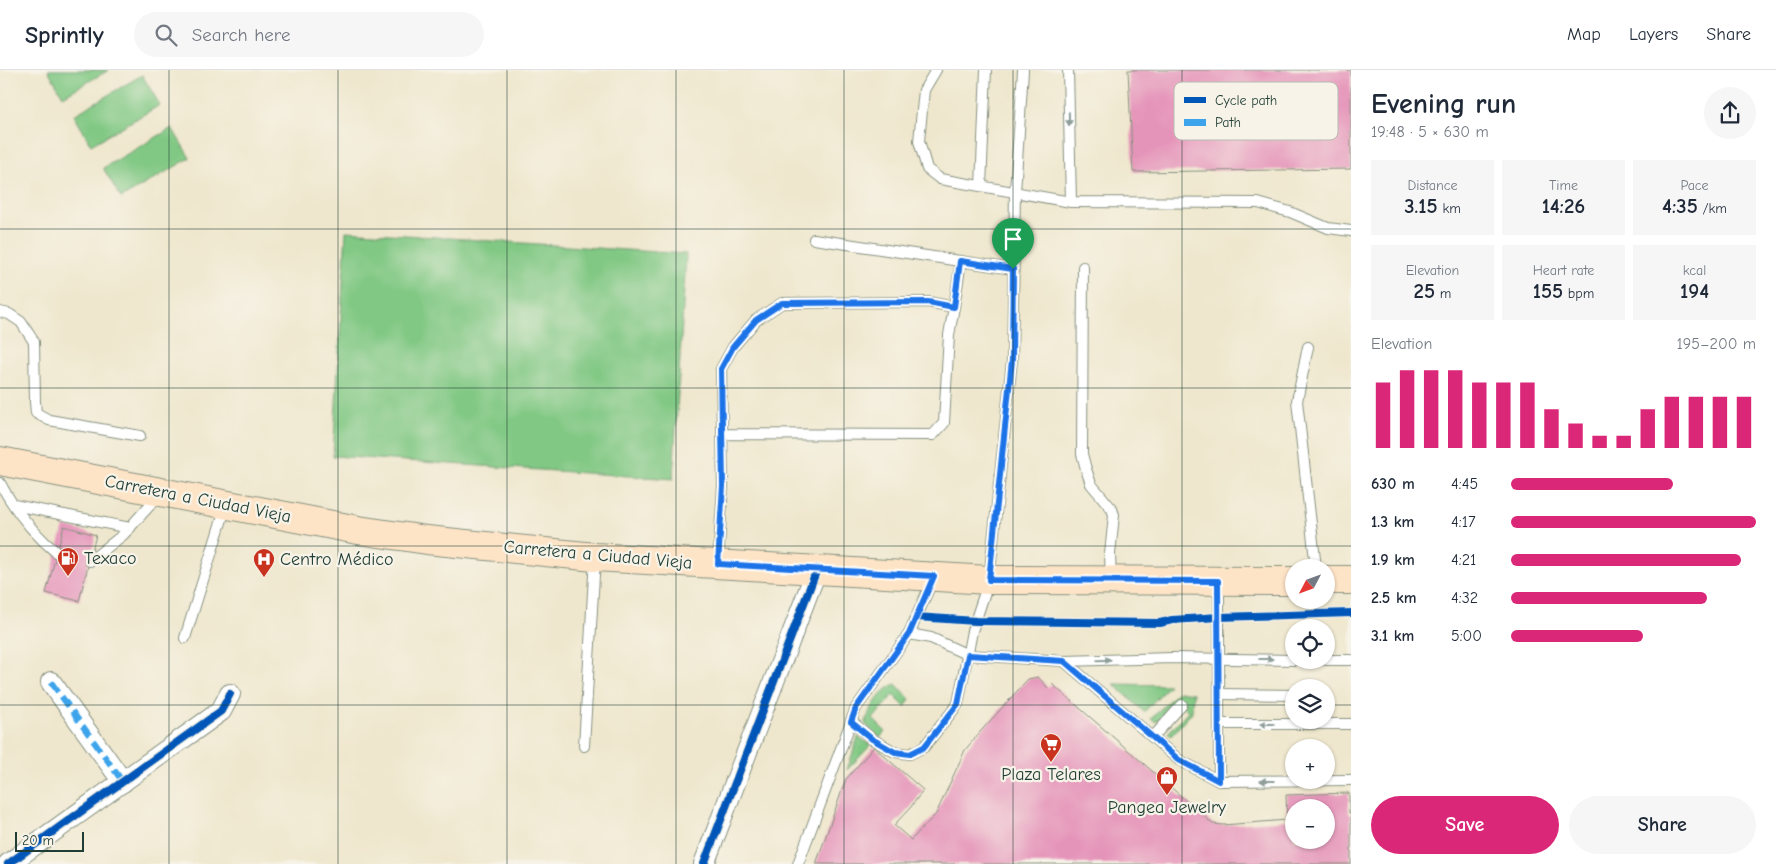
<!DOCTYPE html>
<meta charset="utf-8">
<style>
body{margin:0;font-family:"Comic Neue",sans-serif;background:#f6f6f7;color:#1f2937;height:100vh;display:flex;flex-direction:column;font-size:19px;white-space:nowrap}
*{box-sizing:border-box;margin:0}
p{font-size:16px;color:#747a83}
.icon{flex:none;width:28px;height:28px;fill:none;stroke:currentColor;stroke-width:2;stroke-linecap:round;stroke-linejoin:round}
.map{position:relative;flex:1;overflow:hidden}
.drawer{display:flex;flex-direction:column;background:#fff;width:425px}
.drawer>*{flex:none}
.needle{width:32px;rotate:229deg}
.tools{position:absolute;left:1285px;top:489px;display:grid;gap:10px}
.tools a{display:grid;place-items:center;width:50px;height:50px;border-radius:50%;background:#fff;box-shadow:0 1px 4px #0004;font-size:25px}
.scale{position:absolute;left:15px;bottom:12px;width:69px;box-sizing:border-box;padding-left:5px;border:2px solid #1f3d34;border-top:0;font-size:14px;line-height:18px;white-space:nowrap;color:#1f3d34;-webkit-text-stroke:4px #f7f3e8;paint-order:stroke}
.pin{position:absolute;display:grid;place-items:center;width:42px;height:42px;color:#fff;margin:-51px -21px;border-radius:50% 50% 50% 0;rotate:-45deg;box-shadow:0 0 5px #0007}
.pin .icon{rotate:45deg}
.round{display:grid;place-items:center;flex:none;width:52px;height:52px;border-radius:26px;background:#f6f6f7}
.summary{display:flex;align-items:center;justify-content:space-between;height:85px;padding:0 20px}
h1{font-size:28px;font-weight:700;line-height:38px}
.stats{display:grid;grid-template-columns:repeat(3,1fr);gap:8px;height:85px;padding:5px 20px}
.stats div{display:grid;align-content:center;border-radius:0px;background:#f6f6f7;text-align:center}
.stats b{font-size:21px;font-weight:700}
.stats small{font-size:14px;font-weight:400}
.stats p{font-size:14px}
.chart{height:140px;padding:10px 20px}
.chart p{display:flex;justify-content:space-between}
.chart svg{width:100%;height:90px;margin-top:5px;stroke:#db2777;stroke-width:6}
.button{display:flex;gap:10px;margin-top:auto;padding:10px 20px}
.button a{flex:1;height:58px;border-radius:30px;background:#db2777;color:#fff;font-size:20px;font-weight:700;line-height:58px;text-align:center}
.button a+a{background:#f6f6f7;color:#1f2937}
ul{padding:0 20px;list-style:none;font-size:16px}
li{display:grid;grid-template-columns:80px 60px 1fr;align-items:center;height:38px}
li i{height:12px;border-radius:6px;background:#db2777}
header{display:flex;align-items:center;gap:30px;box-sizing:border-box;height:70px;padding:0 25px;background:#fff;border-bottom:1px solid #e0e1e3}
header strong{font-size:24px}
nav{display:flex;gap:28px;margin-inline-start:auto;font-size:18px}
.search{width:350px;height:45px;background:#f6f6f7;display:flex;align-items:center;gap:12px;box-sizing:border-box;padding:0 18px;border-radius:28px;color:#747a83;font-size:19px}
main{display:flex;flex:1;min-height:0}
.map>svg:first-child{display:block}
.green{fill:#80c883;stroke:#50825c}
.building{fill:#e594b9;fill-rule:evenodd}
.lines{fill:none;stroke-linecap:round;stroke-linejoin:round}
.lane-casing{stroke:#879280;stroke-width:12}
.street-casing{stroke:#879280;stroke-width:22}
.secondary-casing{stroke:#879280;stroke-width:30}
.lane{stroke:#fff;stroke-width:10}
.street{stroke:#fff;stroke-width:20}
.secondary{stroke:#fee4c6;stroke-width:28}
.quiet{stroke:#3da4eb;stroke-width:6;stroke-dasharray:12 6;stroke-linecap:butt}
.cycleway-casing{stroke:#f7f3e8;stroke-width:11}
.cycleway{stroke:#0057b8;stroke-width:8}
.oneway{fill:#8f9e9a}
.route-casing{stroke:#fff;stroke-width:10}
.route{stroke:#1a73e8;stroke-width:6}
.grid{fill:none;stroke:#1f3d34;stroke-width:1;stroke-opacity:0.55}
.labels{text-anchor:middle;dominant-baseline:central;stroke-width:4.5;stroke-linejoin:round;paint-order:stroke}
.street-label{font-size:18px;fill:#1f3d34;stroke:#f7f3e8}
.poi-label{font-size:18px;fill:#1f3d34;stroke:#f7f3e8;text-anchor:start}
.key{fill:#f7f3e8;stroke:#b6bcb2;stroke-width:1}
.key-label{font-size:14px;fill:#1f3d34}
</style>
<header>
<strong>Sprintly</strong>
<div class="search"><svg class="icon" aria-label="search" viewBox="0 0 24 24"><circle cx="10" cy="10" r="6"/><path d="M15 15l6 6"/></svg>Search here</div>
<nav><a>Map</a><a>Layers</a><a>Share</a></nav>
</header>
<main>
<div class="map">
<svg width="1351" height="794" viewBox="0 0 1351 794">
<rect width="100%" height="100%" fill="#f7f3e8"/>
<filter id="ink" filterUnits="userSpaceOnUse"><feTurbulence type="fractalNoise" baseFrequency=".02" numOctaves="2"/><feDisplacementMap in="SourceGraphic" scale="10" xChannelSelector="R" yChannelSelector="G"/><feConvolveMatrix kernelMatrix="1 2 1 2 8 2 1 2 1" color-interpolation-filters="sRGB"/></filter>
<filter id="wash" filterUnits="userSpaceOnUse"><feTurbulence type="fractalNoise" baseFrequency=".0096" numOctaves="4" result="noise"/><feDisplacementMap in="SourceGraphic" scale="20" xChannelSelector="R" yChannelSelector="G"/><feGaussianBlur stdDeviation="1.12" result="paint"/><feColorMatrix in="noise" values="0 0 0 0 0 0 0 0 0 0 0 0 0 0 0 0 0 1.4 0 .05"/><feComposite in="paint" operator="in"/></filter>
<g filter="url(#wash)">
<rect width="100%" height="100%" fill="#efe7cd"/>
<g class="green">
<path d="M48,0H109L63,26Z"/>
<path d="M142,5L160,35L91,75L74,45Z"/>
<path d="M172,58L190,88L121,128L103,98Z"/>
<path d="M346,161L686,184L673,409L333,386Z"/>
<path d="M896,614L910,629L905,637L893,625L873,649L885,661L880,668L865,654C869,640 881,619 896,614Z"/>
<path d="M1114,614L1169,615L1144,642Z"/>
<path d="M1178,621L1193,623L1192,642L1171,666L1168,663L1188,641L1177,630L1156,652L1151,649Z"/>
<path d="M858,667L871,675L847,700Z"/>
</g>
<g id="blocks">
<g class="building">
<path d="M1128,0H1351V99L1133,102Z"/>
<path d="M64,456L96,465L79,531L46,523Z"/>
<path d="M1038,607L1048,618L1052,614L1213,754L1223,755L1287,750L1286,725L1349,723V743H1351V794H816L846,709L874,677L923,720L911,737L894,755L911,770L936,744L965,680L980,662L1028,609ZM1294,738H1326V770H1294Z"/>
</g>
</g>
</g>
<g filter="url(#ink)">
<use href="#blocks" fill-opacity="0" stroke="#879280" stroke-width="1"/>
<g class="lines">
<g class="lane-casing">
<g id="lane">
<path d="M936,0L924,20L919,71L927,99L940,109L1071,132L1258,133L1290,142L1328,158L1351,161"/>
<path d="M1068,0L1071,132"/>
<path d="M981,116L986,0"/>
<path d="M814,169L1013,199"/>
<path d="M1083,197L1082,384L1086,399L1091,414L1112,439L1114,445L1110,484L1111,510"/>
<path d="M954,237L961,191"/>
<path d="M0,242L9,244L21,252L34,272L35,332L36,343L49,350L140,366"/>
<path d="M1308,277L1297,331L1316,498"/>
<path d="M0,413C14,439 34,464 57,483"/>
<path d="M14,435L130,458"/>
<path d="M90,491L124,464L160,424"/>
<path d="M718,493L723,416L721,299L733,277L756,250L782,233L928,232L954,237L949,265L944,353L933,365L722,364"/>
<path d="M1219,512V711"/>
<path d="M909,564L931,568L968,585L1064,591L1173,588L1294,590"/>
<path d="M185,568L226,436"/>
<path d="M1326,590H1351"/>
<path d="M1064,591L1179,690L1219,711L1351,710"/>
<path d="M1219,624L1294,625"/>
<path d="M851,651L872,669L895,682L910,684L924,677L958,634L972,561L989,510L1012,290L1015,122L1023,0"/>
<path d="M1219,654H1351"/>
<path d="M1153,667L1182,635"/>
<path d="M584,676L595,488"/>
<path d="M798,794L856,638L909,564L933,509"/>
</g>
</g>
<g class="street-casing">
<g id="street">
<path d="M51,612L123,712"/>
<path d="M8,794L221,641L230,624"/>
<path d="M704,794L817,499"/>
</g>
</g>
<g class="secondary-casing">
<g id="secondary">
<path d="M0,391L358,460L427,470L595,487L989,510L1294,511"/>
<path d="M1326,510H1351"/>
</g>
</g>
<use href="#lane" class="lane"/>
<use href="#street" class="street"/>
<use href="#secondary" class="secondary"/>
<path class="quiet" d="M51,612L123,712"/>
<g class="cycleway-casing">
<g id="cycleway">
<path d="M916,547L976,551L1160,553L1172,550L1219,547L1351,543"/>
<path d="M8,794L221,641L230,624"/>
<path d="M704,794L817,499"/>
</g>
</g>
<use href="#cycleway" class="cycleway"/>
</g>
<defs><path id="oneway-solid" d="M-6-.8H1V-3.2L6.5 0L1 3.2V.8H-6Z" transform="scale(1.25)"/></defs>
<g class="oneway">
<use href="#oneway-solid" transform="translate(1069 49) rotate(89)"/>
<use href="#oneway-solid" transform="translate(1266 589)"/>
<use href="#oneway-solid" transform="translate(1104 590) rotate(-2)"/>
<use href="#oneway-solid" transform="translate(1267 654) rotate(-180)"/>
<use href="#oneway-solid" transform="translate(1267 711) rotate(180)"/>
</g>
</g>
<g class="lines" filter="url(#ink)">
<g class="route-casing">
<path id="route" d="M960,191L1013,199L1012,290L989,510L1218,511L1219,711L1179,690L1064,591L968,585L958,634L924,677L910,684L895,682L872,669L851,652L856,638L909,564L934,506L718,494L723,416L721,299L733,277L756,250L782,233L928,232L954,237Z"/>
</g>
<use href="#route" class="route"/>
</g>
<path class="grid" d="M169,0V794M338,0V794M507,0V794M676,0V794M844,0V794M1013,0V794M1182,0V794M0,159H1351M0,318H1351M0,476H1351M0,635H1294M1326,635H1351"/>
<defs>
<g id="fuel-pin" transform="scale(1.125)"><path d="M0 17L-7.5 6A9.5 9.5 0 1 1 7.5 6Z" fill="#c8321e" stroke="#f7f3e8"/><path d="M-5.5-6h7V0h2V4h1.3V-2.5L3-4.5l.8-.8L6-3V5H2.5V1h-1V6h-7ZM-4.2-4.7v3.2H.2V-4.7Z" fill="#fff"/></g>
<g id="hospital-pin" transform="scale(1.125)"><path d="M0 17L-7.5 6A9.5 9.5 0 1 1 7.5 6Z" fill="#c8321e" stroke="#f7f3e8"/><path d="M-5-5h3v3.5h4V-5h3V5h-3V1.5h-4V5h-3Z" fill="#fff"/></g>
<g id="supermarket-pin" transform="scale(1.125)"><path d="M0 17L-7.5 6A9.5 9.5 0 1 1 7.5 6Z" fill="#c8321e" stroke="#f7f3e8"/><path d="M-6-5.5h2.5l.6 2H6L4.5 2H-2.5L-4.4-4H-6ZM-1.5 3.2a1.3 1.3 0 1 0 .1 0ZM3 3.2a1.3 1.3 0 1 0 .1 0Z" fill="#fff"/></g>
<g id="shop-pin" transform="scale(1.125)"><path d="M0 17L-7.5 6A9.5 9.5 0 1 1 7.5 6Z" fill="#c8321e" stroke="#f7f3e8"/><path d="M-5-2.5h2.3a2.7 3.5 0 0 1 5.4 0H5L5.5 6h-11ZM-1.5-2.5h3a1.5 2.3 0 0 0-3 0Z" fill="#fff"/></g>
</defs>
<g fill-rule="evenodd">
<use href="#fuel-pin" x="68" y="488"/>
<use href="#hospital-pin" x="264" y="489"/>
<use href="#supermarket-pin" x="1051" y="674"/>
<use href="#shop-pin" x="1167" y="707"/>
</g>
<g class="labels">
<g class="street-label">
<text transform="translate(198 429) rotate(11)">Carretera a Ciudad Vieja</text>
<text transform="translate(598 485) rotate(5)">Carretera a Ciudad Vieja</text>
</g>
<g class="poi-label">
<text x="84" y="488">Texaco</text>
<text x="280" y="489">Centro Médico</text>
<text x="1051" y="704" text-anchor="middle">Plaza Telares</text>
<text x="1167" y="737" text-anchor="middle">Pangea Jewelry</text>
</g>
</g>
<rect x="1174" y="12" width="164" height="58" rx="8" class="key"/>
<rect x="1184" y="27" width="22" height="6" fill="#0057b8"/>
<rect x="1184" y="49" width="22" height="7" fill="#3da4eb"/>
<g class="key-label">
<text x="1215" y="35">Cycle path</text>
<text x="1215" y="57">Path</text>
</g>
</svg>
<div class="tools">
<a><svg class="needle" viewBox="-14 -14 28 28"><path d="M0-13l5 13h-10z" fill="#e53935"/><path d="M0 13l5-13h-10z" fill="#747a83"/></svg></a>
<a><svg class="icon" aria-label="locate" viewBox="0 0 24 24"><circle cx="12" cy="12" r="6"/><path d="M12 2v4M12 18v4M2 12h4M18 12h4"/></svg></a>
<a><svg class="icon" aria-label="layers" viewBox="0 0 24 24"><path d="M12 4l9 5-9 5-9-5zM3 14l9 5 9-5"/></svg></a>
<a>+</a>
<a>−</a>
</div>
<div class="scale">20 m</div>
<div class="pin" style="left:1013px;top:199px;background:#1e9e55"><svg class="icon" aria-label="arrive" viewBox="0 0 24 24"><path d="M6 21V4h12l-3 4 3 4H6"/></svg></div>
</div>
<section class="drawer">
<div class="summary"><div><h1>Evening run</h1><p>19:48 · 5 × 630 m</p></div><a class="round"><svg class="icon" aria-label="share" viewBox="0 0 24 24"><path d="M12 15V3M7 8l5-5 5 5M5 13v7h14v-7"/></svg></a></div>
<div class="stats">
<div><p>Distance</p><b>3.15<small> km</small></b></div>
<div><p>Time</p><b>14:26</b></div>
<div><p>Pace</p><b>4:35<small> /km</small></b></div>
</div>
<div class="stats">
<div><p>Elevation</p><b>25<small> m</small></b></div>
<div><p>Heart rate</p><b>155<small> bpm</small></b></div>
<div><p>kcal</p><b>194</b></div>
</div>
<div class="chart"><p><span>Elevation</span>195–200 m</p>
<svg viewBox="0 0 160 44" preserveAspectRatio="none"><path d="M5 44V12M15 44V6M25 44V6M35 44V6M45 44V12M55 44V12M65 44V12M75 44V25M85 44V32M95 44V38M105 44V38M115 44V25M125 44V19M135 44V19M145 44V19M155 44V19"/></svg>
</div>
<ul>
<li><b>630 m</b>4:45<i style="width:66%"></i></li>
<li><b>1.3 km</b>4:17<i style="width:100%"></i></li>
<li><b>1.9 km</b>4:21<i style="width:94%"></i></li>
<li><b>2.5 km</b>4:32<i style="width:80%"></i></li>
<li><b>3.1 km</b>5:00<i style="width:54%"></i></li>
</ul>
<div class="button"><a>Save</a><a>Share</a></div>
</section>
</main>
